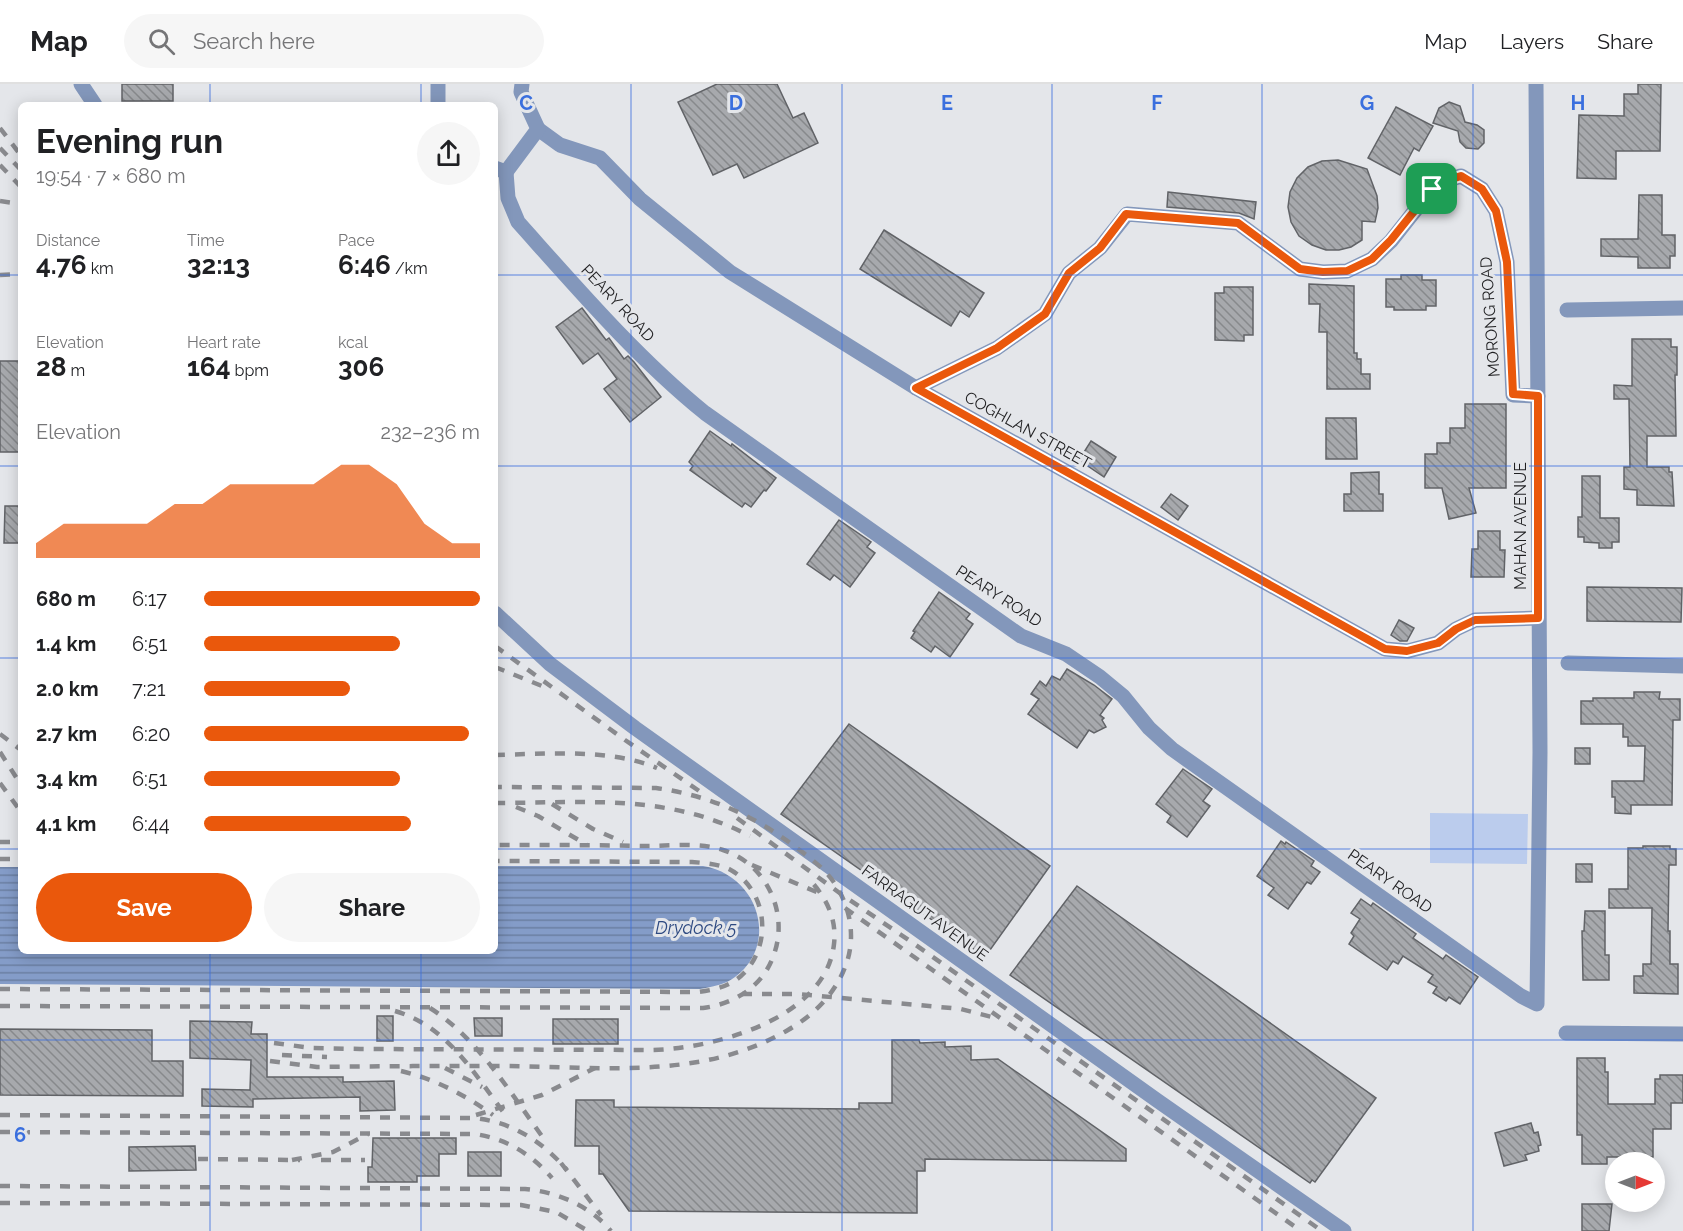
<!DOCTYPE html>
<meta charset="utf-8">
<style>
body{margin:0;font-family:Raleway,sans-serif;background:#f6f6f6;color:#202124;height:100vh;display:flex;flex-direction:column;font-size:22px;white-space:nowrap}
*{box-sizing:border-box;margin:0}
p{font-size:20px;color:#757577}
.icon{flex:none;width:33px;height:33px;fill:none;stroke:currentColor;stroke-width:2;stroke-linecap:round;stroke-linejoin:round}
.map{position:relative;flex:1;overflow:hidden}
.drawer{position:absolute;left:18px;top:18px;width:480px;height:852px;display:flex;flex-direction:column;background:#fff;border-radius:9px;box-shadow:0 3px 15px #0003}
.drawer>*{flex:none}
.needle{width:39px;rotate:90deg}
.tools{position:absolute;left:1605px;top:1068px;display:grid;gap:12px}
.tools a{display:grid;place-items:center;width:60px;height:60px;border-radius:50%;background:#fff;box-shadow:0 3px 15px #0003;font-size:30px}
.pin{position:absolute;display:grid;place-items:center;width:51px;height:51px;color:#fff;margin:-26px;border-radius:12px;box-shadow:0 3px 9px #0006}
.round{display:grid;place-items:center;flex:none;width:63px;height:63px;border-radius:32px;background:#f6f6f6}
.summary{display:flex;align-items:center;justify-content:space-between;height:102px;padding:0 18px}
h1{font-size:33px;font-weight:700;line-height:45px}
.metrics{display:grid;grid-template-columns:repeat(3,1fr);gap:9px;height:102px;padding:6px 18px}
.metrics div{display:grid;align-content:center}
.metrics b{font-size:26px;font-weight:700}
.metrics small{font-size:16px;font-weight:400}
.metrics p{font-size:16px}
.chart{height:168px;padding:12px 18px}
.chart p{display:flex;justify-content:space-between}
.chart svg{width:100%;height:108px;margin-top:6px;fill:#ea580c;opacity:.7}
.action{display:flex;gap:12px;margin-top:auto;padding:12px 18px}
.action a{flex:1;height:69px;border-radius:36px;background:#ea580c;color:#fff;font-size:24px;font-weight:700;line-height:69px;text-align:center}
.action a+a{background:#f6f6f6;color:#202124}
ul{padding:0 18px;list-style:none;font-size:20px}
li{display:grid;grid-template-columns:96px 72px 1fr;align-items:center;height:45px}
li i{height:15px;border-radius:8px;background:#ea580c}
header{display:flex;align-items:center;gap:36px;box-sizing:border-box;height:84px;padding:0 30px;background:#fff;border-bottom:2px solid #e0e0e0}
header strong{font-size:28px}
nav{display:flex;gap:33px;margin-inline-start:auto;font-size:21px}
.search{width:420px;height:54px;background:#f6f6f6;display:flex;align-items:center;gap:15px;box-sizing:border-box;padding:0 21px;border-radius:33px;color:#757577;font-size:22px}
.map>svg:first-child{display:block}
.pitch{fill:#bbcced}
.water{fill:url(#water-rules)}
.pier{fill:#e4e6ea}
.building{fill:url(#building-back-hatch);stroke:#616367;stroke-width:1.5}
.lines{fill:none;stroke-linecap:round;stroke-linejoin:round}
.minor{stroke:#8397bb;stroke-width:15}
.rail{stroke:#898a8e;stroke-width:4.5;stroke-dasharray:10 10;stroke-linecap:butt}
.route-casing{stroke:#fff;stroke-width:12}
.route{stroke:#ea580c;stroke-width:8}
.grid{fill:none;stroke:#3a6fde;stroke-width:1.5;stroke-opacity:0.55}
.labels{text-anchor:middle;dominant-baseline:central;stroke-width:6;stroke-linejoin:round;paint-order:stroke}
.street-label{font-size:16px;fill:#1f1f21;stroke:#e4e6ea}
.water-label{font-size:18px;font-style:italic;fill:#2d4981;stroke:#e4e6ea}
.grid-label{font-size:20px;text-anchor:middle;font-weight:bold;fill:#3a6fde;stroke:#e4e6ea;stroke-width:6;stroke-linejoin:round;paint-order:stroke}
</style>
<header>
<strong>Map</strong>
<div class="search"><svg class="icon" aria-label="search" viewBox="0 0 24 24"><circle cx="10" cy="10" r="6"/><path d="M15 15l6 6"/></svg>Search here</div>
<nav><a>Map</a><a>Layers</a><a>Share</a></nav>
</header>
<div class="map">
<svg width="1683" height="1147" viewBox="0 0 1683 1147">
<defs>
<pattern id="water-rules" width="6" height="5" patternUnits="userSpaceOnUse" patternTransform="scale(1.5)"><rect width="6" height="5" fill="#849cc8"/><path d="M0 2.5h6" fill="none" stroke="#6b7fa2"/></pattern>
<pattern id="building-back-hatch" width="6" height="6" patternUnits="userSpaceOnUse" patternTransform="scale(1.5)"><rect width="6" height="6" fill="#a7a9ad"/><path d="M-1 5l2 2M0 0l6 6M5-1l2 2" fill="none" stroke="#87898c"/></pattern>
</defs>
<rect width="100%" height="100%" fill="#e4e6ea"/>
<path class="pitch" d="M1430,729L1528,730L1527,780L1430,779Z"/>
<path class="water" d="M495,782H703C763,792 781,869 727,898C718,902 709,903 700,905L0,900V783H21V867H495Z"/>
<path class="pier" d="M0,955L536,959L535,1127L0,1124Z"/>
<g class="building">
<rect x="122" y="0" width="51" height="17"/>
<path d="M717,0H777L793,34L804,29L818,59L744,94L737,80L713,91L678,18Z"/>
<path d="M1638,0H1661L1660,67H1616V95L1577,94L1579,31L1624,32V10H1638Z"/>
<path d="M1449,18L1460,22L1465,38L1477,41L1484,46V59L1478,65L1466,64L1460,58L1458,47L1433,39L1439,24Z"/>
<path d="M1396,23L1433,42L1419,67L1414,64L1400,91L1368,74Z"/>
<path d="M1338,76L1367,85L1377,112L1378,124L1375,138L1362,137V156L1351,163L1339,166H1326L1312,161L1299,152L1291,138L1288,123L1290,108L1297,94L1308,83L1322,77Z"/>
<path d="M1168,108L1256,118L1254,135L1239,129L1167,123Z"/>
<path d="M1639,111H1662V151H1675V172H1670V184H1638V173L1601,172V155H1638Z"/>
<path d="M884,146L984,209L969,233L960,227L951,242L860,185Z"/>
<path d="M1401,191H1422V196H1436V222H1426V226H1394V223H1386V195H1401Z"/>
<path d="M1309,200L1354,202V269H1357V275H1361V290H1370V305H1327V248H1319L1320,220H1309Z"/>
<path d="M1224,203H1253V251H1244V257L1215,256V209H1224Z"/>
<path d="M582,224L606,256L609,254L624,275L628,272L634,278L661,313L630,338L604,305L617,295L598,269L583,280L556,243Z"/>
<path d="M1632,255H1671V263H1677V291H1675L1676,352H1647V383H1669V388H1672L1674,422L1637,421V406L1624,405V383H1630L1629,315H1614V301L1632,302Z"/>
<rect x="0" y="277" width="21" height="91"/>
<path d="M1465,320H1506V404H1469L1476,429L1449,435L1442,404H1425V370H1437V359H1450V344H1465Z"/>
<path d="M1326,334H1356L1357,375H1326Z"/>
<path d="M710,347L731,362L732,360L776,394L766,407L764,406L751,423L745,419L742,423L690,386L693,382L689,378Z"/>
<path d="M1091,357L1116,373L1104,393L1079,376Z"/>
<path d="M1379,388V410H1383V427H1344V410H1351V389Z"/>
<path d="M1582,392H1600V434H1619V458H1612V464H1599V459L1584,458V453H1578V433H1582Z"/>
<path d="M1171,410L1188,422L1178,436L1161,423Z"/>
<path d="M5,422H21V459H4Z"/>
<path d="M839,436L871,458L867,463L875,469L850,503L834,491L830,496L807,480Z"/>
<path d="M1478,447H1500V466H1505L1504,493H1471L1472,465H1478Z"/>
<path d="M1587,503L1682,504L1681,538L1587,537Z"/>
<path d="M939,508L970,530L966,535L973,540L950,573L935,562L931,568L911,554L915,548L913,547Z"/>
<path d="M1399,536L1414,544L1407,557H1400L1391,551Z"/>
<path d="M1067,585L1094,601L1112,615L1100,631L1104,634L1102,636L1106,643L1094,649L1089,646L1077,664L1028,630L1039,615L1031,610L1040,597L1046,602L1052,592L1060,596Z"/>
<path d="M1634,608H1660L1659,615H1680V636H1673L1672,721H1631V730L1615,729V713H1612V697H1644L1645,662H1628V653H1623V640H1581V617H1593V614H1634Z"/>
<path d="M849,640L1050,782L985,873L781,730Z"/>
<rect x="1575" y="664" width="15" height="16"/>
<path d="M1183,685L1212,705L1203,717L1210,722L1187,753L1167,738L1171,732L1156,720Z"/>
<path d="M1281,757L1285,760L1286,758L1314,777L1311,782L1320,788L1311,800L1307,798L1288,825L1268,811L1274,804L1257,792Z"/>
<path d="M1643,762H1670V765H1676V781H1669L1668,847H1670V880H1678V910L1634,909V892H1643V880H1651L1652,824H1609V805H1628V764H1643Z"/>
<rect x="1576" y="780" width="16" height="18"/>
<path d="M1077,802L1376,1014L1315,1098L1312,1096L1310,1099L1010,891Z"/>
<path d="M1361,815L1371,822L1373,819L1416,850L1413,854L1443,875L1446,871L1478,893L1460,920L1449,913L1446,917L1433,909L1437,903L1428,898L1433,891L1403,872L1398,880L1393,877L1387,886L1349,860L1354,852L1351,849L1360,835L1351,829Z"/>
<path d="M1585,827H1605V871H1609V896H1583L1582,847H1584Z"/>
<rect x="377" y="932" width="16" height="25"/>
<path d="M474,934H502V952H475Z"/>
<rect x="553" y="935" width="65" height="25"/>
<path d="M190,937L252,938L251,950H267V993H343V998L394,997L395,1026L360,1027V1013L253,1015V1023L202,1022V1005L250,1006L251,976L190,974Z"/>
<path d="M0,945L152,946V977H183V1012L0,1011Z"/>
<path d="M892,956H919L920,959L945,958V963L971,962V976L998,975L1126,1065V1077L925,1075V1087H917V1129L629,1127L603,1090H599V1062H575L576,1016H614V1023L859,1025V1019H892Z"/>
<path d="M1577,974H1605V988H1608V1020H1655V995H1660V991H1683V1019H1671V1045H1653V1073H1607V1080H1582V1051H1577Z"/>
<path d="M1531,1039L1534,1049L1538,1048L1541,1061L1538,1062L1539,1067L1525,1071L1527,1076L1504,1082L1495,1049Z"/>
<path d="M373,1054H456V1070H439V1092H417V1098H368V1083H372Z"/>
<path d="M195,1062L196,1086L129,1087V1063Z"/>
<rect x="468" y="1068" width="33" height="24"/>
<path d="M1582,1120H1612L1609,1147H1582Z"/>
</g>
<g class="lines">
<g class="minor">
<path d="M81,0L95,21"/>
<path d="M438,0V21"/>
<path d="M538,45L560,61L600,74L640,115L730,188L916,304L1385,565L1408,567L1438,559L1456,545L1475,536L1538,534"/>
<path d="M495,84L506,88L508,114L518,138C577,204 636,273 705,329L1021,552L1066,570L1100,593L1123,612L1149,644L1172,665L1521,912L1537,920L1540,668L1536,0"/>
<path d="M506,88L538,45L521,8L522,0"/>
<path d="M1567,226L1683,224"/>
<path d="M916,304L997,264L1045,230L1069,189L1100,164L1127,130L1238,139L1300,185L1323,188L1347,187L1372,175L1391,157L1432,105L1445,97L1461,92L1482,105L1496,127L1507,178L1513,311L1538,312"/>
<path d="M495,529L550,580L635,644L1158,1017L1344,1147"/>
<path d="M1568,579L1683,582"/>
<path d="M1566,949L1683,950"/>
</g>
<g class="rail">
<path d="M0,44L19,69"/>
<path d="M0,64L21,86"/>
<path d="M0,81L21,103"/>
<path d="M0,117L21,120"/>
<path d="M0,191L21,190"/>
<path d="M495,562L625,656L705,711"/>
<path d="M495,583L542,602"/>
<path d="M0,650L21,666"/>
<path d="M0,668L21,701"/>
<path d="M495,671C546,670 609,664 657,684"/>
<path d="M0,699L21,728"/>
<path d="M495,719C585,719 668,709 750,752"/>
<path d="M552,720L593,745L623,758"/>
<path d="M516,723L538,732L587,761"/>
<path d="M737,734L841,810L910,857L1322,1147"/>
<path d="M0,758H21"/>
<path d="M0,775H21"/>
<path d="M752,781L819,809"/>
<path d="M845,824L1301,1147"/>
<path d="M0,905L698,908C714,906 732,902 744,889C773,859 767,805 729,785C718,780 705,779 692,778L495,777"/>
<path d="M742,910H798L961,925L992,933"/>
<path d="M0,922L703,924C734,920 762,903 773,873C790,830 767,780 723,766C699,758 671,762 646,762C596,761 545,761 495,761"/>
<path d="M430,924C479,955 513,1013 547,1059"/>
<path d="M395,927C447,942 473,988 504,1029"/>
<path d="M274,959L312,964L360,965L651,966C713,965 826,935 834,860C837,834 826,813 808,794"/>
<path d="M282,971L327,973"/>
<path d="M270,977L317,983C381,982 444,982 508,982C603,983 703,996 788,946C812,932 832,913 843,888C857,858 852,824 833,797C822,782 807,772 793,761C751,730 707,711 656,704L495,703"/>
<path d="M445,984L482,1003"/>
<path d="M401,987C435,995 465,1011 493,1031"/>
<path d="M0,1031L474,1034C512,1038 542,1057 567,1086"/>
<path d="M476,1031L542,1011L595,984"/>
<path d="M0,1048L475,1050C507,1055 531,1070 552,1094"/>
<path d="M198,1075L300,1076"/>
<path d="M292,1076L333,1068L368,1050"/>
<path d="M321,1076H365"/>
<path d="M561,1079L601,1131"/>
<path d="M0,1102L525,1105C558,1108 590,1122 611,1147"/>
<path d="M0,1119L521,1121L556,1128L588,1147"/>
</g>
</g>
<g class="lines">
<g class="route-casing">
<path id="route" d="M1461,92L1482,105L1496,127L1507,178L1513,310L1538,312V534L1475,536L1456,545L1438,559L1407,567L1385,565L916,304L997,264L1045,230L1069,189L1100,164L1126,130L1238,139L1300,185L1323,188L1347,187L1372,175L1391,156L1432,105L1445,97Z"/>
</g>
<use href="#route" class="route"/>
</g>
<path class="grid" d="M210,0V21M421,0V21M631,0V1147M842,0V1147M1052,0V1147M1262,0V1147M1473,0V1147M0,191H21M495,191H1683M0,382H21M495,382H1683M0,574H21M495,574H1683M0,765H21M495,765H1683M210,867V1147M421,867V1147M0,956H1683"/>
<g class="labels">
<g class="street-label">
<text transform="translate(618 219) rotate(47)">PEARY ROAD</text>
<text transform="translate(1490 233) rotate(-94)">MORONG ROAD</text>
<text transform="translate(1028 346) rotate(29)">COGHLAN STREET</text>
<text transform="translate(1520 442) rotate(-90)">MAHAN AVENUE</text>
<text transform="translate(999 512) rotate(33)">PEARY ROAD</text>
<text transform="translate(1390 797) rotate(35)">PEARY ROAD</text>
<text transform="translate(925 829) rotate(36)">FARRAGUT AVENUE</text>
</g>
<g class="water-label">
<text x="696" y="843">Drydock 5</text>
</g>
</g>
<g class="grid-label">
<text x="526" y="26">C</text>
<text x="736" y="26">D</text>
<text x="947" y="26">E</text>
<text x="1157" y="26">F</text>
<text x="1367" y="26">G</text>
<text x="1578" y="26">H</text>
<text x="20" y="1058">6</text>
</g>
</svg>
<div class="tools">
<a><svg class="needle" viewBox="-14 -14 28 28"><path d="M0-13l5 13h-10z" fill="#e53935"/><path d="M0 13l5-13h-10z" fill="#757577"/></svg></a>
</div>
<div class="pin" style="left:1432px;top:105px;background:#1e9e55"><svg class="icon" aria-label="arrive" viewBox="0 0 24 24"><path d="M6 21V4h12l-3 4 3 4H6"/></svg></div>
<section class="drawer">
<div class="summary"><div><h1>Evening run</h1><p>19:54 · 7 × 680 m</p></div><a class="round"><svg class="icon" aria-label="share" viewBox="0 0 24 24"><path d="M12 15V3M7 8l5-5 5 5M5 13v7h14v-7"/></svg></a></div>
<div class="metrics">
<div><p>Distance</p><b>4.76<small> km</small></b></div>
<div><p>Time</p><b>32:13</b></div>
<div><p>Pace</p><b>6:46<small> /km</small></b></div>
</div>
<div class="metrics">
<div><p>Elevation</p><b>28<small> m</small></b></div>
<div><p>Heart rate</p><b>164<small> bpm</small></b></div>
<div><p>kcal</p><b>306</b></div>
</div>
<div class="chart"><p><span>Elevation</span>232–236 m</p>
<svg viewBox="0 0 160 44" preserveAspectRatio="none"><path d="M0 44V38L10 30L20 30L30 30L40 30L50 22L60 22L70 14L80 14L90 14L100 14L110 6L120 6L130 14L140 30L150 38L160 38V44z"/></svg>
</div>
<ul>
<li><b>680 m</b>6:17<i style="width:100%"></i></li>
<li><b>1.4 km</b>6:51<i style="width:71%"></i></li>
<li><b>2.0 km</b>7:21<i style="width:53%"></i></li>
<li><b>2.7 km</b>6:20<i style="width:96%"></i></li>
<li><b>3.4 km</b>6:51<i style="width:71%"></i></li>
<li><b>4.1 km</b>6:44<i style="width:75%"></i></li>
</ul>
<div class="action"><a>Save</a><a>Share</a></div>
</section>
</div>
